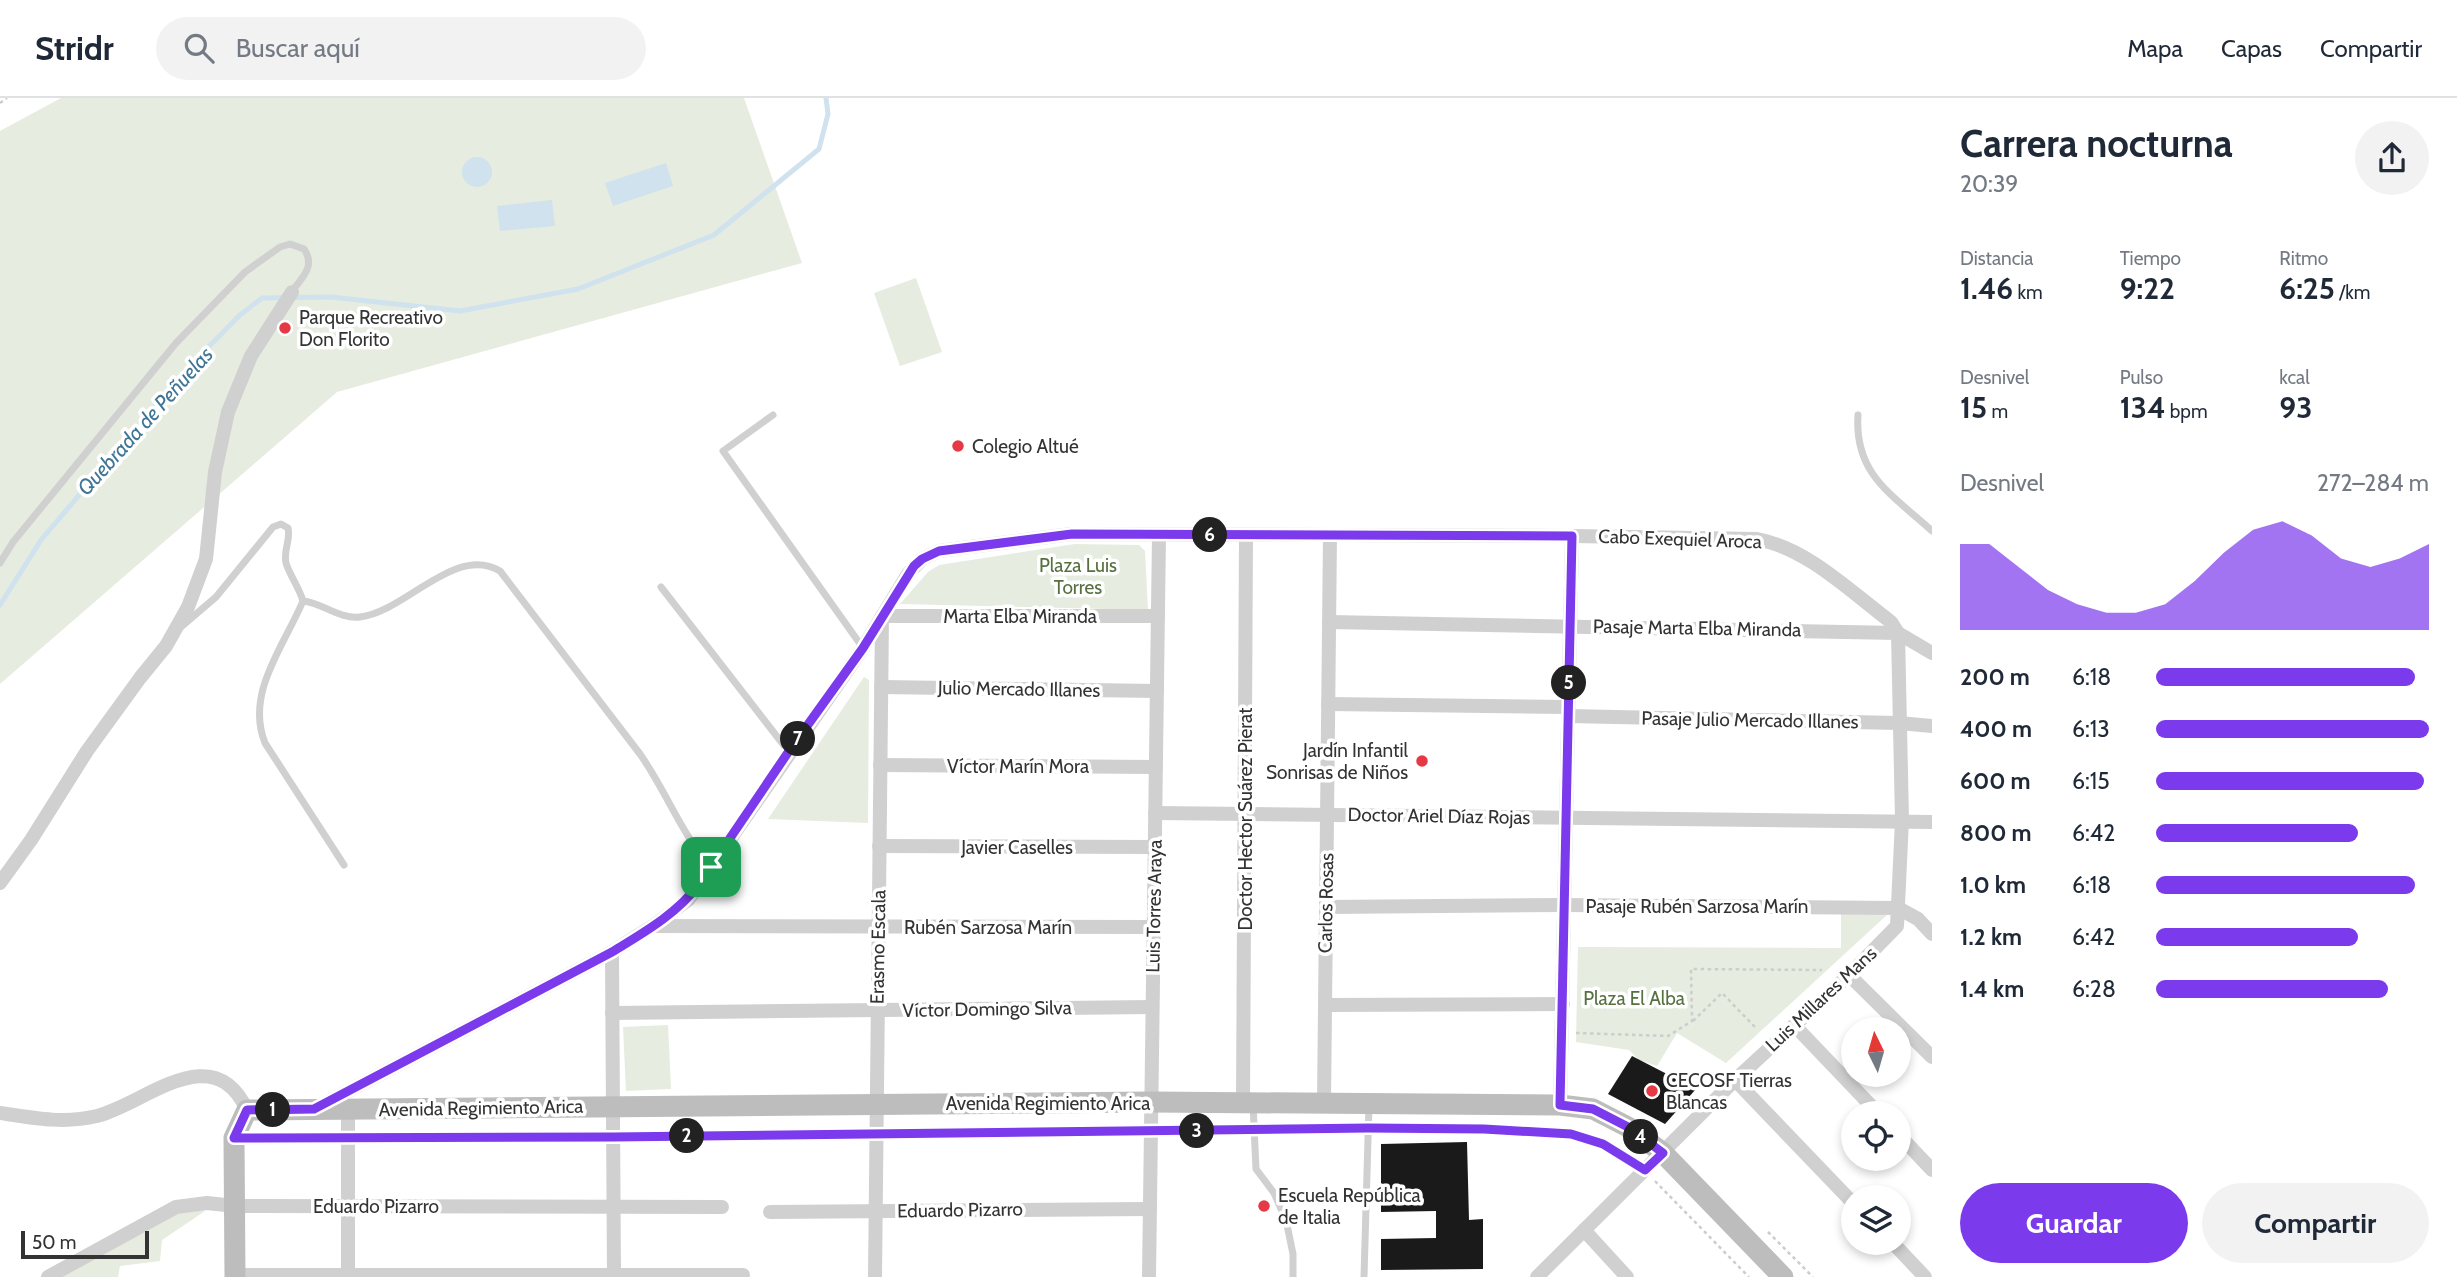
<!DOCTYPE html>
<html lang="es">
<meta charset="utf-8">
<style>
body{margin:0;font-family:Cabin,sans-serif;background:#f2f2f3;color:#1f2937;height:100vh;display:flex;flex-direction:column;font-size:26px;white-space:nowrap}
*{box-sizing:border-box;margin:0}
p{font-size:23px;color:#747a83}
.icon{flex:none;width:38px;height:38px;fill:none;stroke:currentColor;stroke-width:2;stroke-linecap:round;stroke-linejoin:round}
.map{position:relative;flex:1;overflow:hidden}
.sheet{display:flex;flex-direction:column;background:#fff;width:525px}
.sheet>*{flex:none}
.needle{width:46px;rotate:355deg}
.tools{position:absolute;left:1841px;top:919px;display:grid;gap:14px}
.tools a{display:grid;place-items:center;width:70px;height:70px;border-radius:50%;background:#fff;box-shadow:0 4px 10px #0003;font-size:35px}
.scale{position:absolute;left:21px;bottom:18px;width:128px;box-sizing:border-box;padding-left:7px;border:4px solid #333;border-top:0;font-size:19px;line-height:24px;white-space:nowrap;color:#333;-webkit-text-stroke:5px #fff;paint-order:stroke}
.pin{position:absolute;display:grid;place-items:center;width:60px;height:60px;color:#fff;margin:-30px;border-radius:14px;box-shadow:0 4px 10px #0006}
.km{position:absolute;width:35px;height:35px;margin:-18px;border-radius:50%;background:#222;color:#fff;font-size:19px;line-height:35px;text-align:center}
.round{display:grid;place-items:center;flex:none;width:74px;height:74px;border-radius:37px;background:#f2f2f3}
.head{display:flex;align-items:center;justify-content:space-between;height:119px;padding:0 28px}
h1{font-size:38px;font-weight:700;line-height:52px}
.metrics{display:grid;grid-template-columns:repeat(3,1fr);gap:10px;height:119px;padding:7px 28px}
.metrics div{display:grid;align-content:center}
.metrics b{font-size:30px;font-weight:700}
.metrics small{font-size:19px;font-weight:400}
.metrics p{font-size:19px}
.chart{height:196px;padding:14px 28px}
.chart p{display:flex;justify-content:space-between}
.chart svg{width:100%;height:126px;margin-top:7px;fill:#7c3aed;opacity:.7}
.primary-button{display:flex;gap:14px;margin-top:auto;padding:14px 28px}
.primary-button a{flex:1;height:80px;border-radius:42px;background:#7c3aed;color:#fff;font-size:28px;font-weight:700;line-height:80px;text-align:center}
.primary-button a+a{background:#f2f2f3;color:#1f2937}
ul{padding:0 28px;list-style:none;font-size:23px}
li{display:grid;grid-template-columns:112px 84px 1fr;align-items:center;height:52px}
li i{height:18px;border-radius:9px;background:#7c3aed}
header{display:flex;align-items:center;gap:42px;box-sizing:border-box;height:98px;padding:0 35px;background:#fff;border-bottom:2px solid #e0e1e3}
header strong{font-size:33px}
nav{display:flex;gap:38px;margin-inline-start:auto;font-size:24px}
.search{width:490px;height:63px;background:#f2f2f3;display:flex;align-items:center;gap:18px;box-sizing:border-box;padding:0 24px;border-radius:38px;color:#747a83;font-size:26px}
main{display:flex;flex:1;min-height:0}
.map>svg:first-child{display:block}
.green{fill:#e6ecdf}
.water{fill:#cfe2ee}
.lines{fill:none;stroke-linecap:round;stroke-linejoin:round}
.stream{stroke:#cfe2ee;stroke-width:5}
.building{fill:#1a1a1a}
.path{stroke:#cdcdcd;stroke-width:2.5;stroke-dasharray:3.5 3.5;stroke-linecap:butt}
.lane{stroke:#d0d0d0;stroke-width:7}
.street{stroke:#d0d0d0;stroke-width:14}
.secondary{stroke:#bdbdbd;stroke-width:21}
.route-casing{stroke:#fff;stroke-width:14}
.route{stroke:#7c3aed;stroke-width:9}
.poi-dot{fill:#e63946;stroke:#fff;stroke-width:2.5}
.labels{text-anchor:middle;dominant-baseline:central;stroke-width:7;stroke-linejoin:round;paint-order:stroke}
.poi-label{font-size:19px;fill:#333;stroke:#fff;text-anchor:start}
.street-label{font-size:19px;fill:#333;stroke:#fff}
.park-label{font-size:19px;fill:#56703f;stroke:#fff}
.water-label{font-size:21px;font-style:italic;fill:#3f7597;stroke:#fff}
</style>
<header>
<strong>Stridr</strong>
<div class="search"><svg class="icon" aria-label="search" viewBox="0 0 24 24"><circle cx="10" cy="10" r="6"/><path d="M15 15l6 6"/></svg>Buscar aquí</div>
<nav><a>Mapa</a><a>Capas</a><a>Compartir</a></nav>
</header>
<main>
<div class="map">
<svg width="1932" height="1179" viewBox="0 0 1932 1179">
<rect width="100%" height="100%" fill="#fff"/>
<g class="green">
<path d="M61,0H744L802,165L337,294L0,586V33Z"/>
<path d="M916,180L942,254L900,268L874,195Z"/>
<path d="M1075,446L1139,447L1145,453L1148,512L900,506L928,474L939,467Z"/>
<path d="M864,579L869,582L868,725L768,721Z"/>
<path d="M1841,815L1888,816L1726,965L1677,935L1657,968L1639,962L1629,952L1576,944L1578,849L1841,850Z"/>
<path d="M668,927L671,991L626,993L623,929Z"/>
<path d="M178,1112L205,1113L162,1142L160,1163L120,1168L118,1179H60Z"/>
</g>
<g class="water">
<circle cx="477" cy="74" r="15"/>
<path d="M666,65L673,88L613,108L605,85Z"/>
<path d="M552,102L555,128L500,133L497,108Z"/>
</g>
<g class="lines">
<path class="stream" d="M0,507L41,442L182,276L240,217L262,200L331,199L460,213L578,191L714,137L819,51L828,16L826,0"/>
</g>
<g class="building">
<path d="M1632,958L1696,991L1665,1026L1608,996Z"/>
<path d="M1467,1044L1469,1122L1483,1121V1171L1381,1172V1141L1436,1140V1113L1381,1114V1046Z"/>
</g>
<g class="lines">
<g class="path">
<path d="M0,5L7,0"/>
<path d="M1693,923L1722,895L1755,929"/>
<path d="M1576,935L1668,938L1692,923L1691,871L1822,872"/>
<path d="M1379,1030L1554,1034L1587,1041L1632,1063"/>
<path d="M1267,1032L1358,1030"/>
<path d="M1165,1034L1243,1032"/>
<path d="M892,1035L1134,1034"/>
<path d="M364,1039H599"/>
<path d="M630,1039L861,1035"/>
<path d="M255,1040L333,1039"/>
<path d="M1655,1083L1749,1179"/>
<path d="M1768,1134L1813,1179"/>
</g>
<g class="lane">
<path d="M773,317L723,353L863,550"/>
<path d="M1858,317C1854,377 1893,397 1932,433"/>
<path d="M0,465L13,444L176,245L245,174L280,149L290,146L304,151C316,168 302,180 292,193"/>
<path d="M661,489L789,654"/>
<path d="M303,503C323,505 338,521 360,519C405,514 455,446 500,473L640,656C666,693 681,735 711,770"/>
<path d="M182,528L216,499L273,429L281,426L288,430C291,442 283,452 286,465C290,478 299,489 303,503C284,548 245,595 265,645L344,767"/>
<path d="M1253,1006L1256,1071L1274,1095L1286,1122L1293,1156V1179"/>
<path d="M1364,1179L1369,1006"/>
</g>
<g class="street">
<path d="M1329,524L1898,535"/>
<path d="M881,589L1157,593"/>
<path d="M1328,606L1568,609"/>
<path d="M1568,618L1899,625L1932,628"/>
<path d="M880,667L1156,669"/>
<path d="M1155,715L1932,724"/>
<path d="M879,748L1155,749"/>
<path d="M0,785L31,742L87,653L140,580L166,548L188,509L206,461L215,374L228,314L251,258L292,194"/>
<path d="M1326,809L1564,807L1898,810L1918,821L1932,836"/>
<path d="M653,828L1154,829"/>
<path d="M612,854L614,1179"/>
<path d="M1849,877L1932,959"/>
<path d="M1325,907L1563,906"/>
<path d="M612,915L1152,909"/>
<path d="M1794,927L1878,1015"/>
<path d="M1735,982L1853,1105"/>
<path d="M1243,1005L1246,437"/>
<path d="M1324,1005L1330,437"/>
<path d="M1560,1007L1572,438"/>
<path d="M318,1009L612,854L653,828L688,802L863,550L908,476L922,461L939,453L1072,436L1572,438L1756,441C1806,449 1851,494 1891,524L1898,535L1932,555"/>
<path d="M0,1015C33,1020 64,1026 97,1018C146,1005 213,939 247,1012"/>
<path d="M1899,1037L1932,1072"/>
<path d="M770,1114L1150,1111"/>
<path d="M1584,1132L1627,1179"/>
<path d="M1892,1144L1925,1179"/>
<path d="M235,1177H743"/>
<path d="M48,1179L176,1109L207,1105L235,1108L722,1109"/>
<path d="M348,1179V1011"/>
<path d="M875,1179L882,518H1158"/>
<path d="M1149,1179L1159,437"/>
<path d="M1537,1179L1735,982L1849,877L1897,828L1902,722L1898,535"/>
</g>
<path class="secondary" d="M235,1179L234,1040L247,1012L1151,1004L1560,1007L1593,1011L1628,1029L1663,1055L1783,1179"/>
</g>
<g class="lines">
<g class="route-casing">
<path id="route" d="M1072,436L1572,438L1560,1007L1593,1011L1628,1029L1663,1055L1645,1072L1603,1046L1571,1036L1484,1031L1368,1030L613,1039L234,1040L247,1012L314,1011L612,854C643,835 677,816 699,786L789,653L863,550L914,468L922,461L939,453Z"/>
</g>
<use href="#route" class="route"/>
</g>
<g class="poi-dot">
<circle cx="285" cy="230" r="7"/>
<circle cx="958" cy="348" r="7"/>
<circle cx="1422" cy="663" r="7"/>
<circle cx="1652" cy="993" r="7"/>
<circle cx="1264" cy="1108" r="7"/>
</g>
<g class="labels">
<g class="poi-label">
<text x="299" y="219">Parque Recreativo<tspan x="299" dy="22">Don Florito</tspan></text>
<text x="972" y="348">Colegio Altué</text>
<text x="1408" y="652" text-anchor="end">Jardín Infantil<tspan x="1408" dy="22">Sonrisas de Niños</tspan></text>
<text x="1666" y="982">CECOSF Tierras<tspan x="1666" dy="22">Blancas</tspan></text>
<text x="1278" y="1097">Escuela República<tspan x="1278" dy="22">de Italia</tspan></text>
</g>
<g class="street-label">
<text transform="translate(1680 441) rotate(2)">Cabo Exequiel Aroca</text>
<text x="1020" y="518">Marta Elba Miranda</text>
<text transform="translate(1697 530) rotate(1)">Pasaje Marta Elba Miranda</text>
<text transform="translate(1019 591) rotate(1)">Julio Mercado Illanes</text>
<text transform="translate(1750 622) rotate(1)">Pasaje Julio Mercado Illanes</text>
<text x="1018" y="668">Víctor Marín Mora</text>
<text transform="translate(1439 718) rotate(1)">Doctor Ariel Díaz Rojas</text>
<text transform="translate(1245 721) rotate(-90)">Doctor Hector Suárez Pierat</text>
<text x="1017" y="749">Javier Caselles</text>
<text transform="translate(1326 805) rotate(-89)">Carlos Rosas</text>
<text transform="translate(1154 808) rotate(-89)">Luis Torres Araya</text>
<text x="1697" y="808">Pasaje Rubén Sarzosa Marín</text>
<text x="988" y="829">Rubén Sarzosa Marín</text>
<text transform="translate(878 849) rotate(-89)">Erasmo Escala</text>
<text transform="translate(1821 901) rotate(-43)">Luis Millares Mans</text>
<text transform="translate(987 911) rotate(-1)">Víctor Domingo Silva</text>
<text x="1048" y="1005">Avenida Regimiento Arica</text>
<text transform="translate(481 1010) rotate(-1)">Avenida Regimiento Arica</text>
<text x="376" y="1108">Eduardo Pizarro</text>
<text transform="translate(960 1112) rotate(-1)">Eduardo Pizarro</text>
</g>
<g class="park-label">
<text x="1078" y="467">Plaza Luis<tspan x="1078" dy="22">Torres</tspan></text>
<text x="1634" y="900">Plaza El Alba</text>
</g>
<g class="water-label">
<text transform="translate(145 323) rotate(-48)">Quebrada de Peñuelas</text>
</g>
</g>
</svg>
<div class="tools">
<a><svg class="needle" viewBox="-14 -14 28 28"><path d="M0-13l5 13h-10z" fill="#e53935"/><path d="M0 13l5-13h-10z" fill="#747a83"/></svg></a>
<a><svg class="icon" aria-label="locate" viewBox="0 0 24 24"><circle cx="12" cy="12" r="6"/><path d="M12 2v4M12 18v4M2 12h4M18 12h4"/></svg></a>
<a><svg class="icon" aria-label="layers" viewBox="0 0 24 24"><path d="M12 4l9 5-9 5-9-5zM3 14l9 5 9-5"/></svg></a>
</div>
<div class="scale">50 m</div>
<div class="pin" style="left:711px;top:769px;background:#1e9e55"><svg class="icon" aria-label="arrive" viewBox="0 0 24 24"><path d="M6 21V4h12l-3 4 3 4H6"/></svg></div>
<b class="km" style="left:273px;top:1012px">1</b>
<b class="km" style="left:687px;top:1038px">2</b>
<b class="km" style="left:1197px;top:1033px">3</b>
<b class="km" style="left:1641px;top:1039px">4</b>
<b class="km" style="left:1569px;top:585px">5</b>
<b class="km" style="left:1210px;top:437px">6</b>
<b class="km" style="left:798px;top:641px">7</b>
</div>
<section class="sheet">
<div class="head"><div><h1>Carrera nocturna</h1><p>20:39</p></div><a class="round"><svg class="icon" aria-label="share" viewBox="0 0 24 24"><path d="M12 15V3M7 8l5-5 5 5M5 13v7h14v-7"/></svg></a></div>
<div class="metrics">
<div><p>Distancia</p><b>1.46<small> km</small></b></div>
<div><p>Tiempo</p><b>9:22</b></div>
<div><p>Ritmo</p><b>6:25<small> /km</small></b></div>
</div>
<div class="metrics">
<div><p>Desnivel</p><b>15<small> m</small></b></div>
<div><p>Pulso</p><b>134<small> bpm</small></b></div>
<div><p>kcal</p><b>93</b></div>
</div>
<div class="chart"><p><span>Desnivel</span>272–284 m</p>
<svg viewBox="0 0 160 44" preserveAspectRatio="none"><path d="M0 44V14L10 14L20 22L30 30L40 35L50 38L60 38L70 35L80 27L90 17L100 9L110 6L120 11L130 19L140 22L150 19L160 14V44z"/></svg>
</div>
<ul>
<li><b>200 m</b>6:18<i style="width:95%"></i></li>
<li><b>400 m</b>6:13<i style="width:100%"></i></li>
<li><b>600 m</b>6:15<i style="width:98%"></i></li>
<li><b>800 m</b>6:42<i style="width:74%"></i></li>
<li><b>1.0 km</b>6:18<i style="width:95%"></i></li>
<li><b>1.2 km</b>6:42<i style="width:74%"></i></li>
<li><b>1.4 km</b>6:28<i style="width:85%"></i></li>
</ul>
<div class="primary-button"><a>Guardar</a><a>Compartir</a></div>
</section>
</main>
